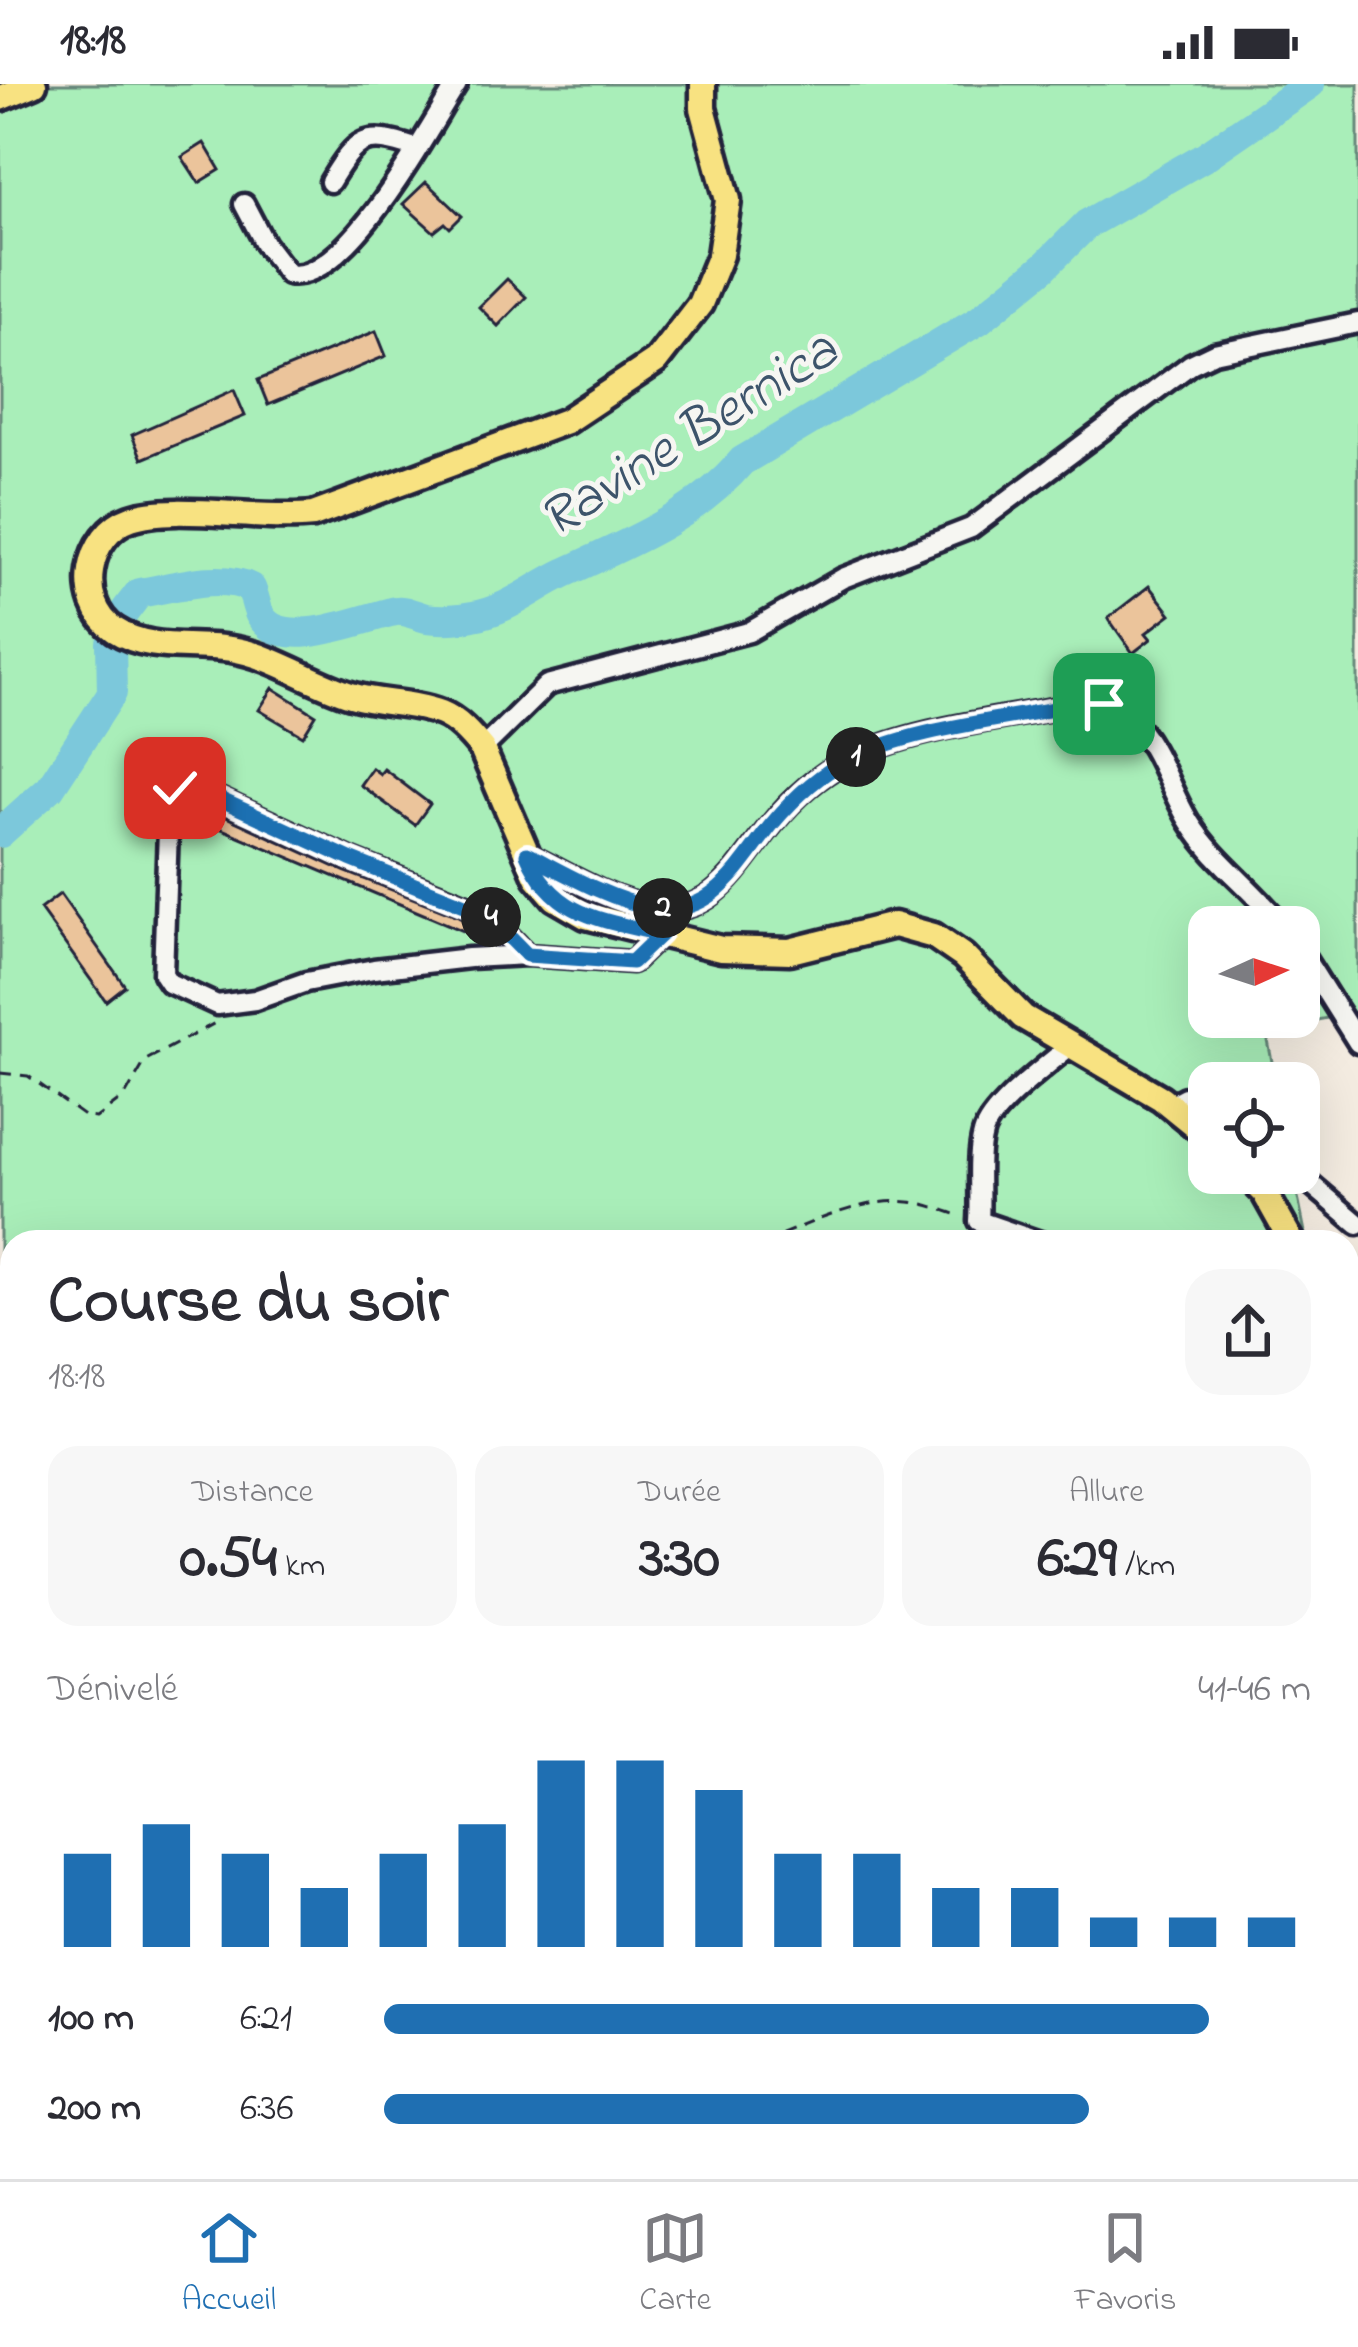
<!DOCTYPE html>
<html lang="fr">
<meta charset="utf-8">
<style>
body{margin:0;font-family:"Indie Flower",sans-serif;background:#f7f7f7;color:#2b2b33;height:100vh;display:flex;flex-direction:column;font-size:45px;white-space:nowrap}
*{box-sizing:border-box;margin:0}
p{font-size:39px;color:#7c7c81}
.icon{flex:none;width:66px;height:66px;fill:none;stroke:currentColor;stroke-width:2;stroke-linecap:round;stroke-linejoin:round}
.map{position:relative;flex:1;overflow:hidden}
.details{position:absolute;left:0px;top:1146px;width:1359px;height:951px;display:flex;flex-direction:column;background:#fff;border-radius:36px 36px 0 0;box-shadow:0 12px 48px #0002}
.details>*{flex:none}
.needle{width:78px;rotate:87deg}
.buttons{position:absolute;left:1188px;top:822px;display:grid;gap:24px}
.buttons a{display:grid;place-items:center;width:132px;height:132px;border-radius:24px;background:#fff;box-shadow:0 12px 48px #0002;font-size:60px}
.pin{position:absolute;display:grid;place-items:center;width:102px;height:102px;color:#fff;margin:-51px;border-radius:24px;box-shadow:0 6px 18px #0006}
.km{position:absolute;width:60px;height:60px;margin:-30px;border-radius:50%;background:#222;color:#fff;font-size:33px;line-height:60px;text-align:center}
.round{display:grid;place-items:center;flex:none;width:126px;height:126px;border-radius:36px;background:#f7f7f7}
.headline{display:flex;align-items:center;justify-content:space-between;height:204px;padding:0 48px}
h1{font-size:66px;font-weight:700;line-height:90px}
.stats{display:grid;grid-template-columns:repeat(3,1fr);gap:18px;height:204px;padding:12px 48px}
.stats div{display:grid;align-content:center;border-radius:30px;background:#f7f7f7;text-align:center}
.stats b{font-size:60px;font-weight:700}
.stats small{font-size:33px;font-weight:400}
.stats p{font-size:33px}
.chart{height:336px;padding:24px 48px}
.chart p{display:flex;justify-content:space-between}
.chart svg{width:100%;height:216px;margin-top:12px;stroke:#1f6fb2;stroke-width:6}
ul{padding:0 48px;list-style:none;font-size:39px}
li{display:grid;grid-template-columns:192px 144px 1fr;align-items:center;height:90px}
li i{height:30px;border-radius:15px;background:#1f6fb2}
.status{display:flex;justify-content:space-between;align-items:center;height:84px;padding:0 60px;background:#fff;direction:ltr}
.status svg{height:33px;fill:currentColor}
.tab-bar{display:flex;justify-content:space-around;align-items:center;height:168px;border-top:3px solid #e1e1e2;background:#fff;font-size:33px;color:#7c7c81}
.tab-bar a{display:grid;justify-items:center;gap:6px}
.tab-bar .selected{color:#1f6fb2}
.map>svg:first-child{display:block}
.green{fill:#a9eeb9;stroke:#66887a;stroke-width:3;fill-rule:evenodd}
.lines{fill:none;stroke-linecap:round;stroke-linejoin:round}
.river{stroke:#7cc8db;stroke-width:30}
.building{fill:#ebc49b;stroke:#22223b;stroke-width:3}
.minor-casing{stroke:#22223b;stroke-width:27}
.major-casing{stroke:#22223b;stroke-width:33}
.path{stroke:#22223b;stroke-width:3;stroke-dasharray:12 9;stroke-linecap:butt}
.minor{stroke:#f6f6f2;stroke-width:18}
.major{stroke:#f8e281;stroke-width:24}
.route-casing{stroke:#fff;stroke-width:24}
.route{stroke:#1f6fb2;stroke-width:15}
.labels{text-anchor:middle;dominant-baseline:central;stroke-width:10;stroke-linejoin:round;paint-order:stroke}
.water-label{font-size:57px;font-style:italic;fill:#3d546b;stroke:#f6f6f2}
</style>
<div class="status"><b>18:18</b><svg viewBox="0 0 49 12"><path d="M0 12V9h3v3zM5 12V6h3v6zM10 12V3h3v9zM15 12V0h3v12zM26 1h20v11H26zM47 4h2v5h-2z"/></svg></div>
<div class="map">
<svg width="1358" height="2095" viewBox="0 0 1358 2095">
<rect width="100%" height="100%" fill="#f4ece1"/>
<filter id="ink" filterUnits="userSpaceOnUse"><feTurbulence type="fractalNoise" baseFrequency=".00833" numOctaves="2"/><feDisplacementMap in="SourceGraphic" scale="24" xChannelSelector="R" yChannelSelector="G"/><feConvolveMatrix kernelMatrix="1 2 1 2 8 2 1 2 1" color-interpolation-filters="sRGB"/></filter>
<g filter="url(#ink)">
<path class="green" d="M0,0H1358V928L1266,946L1276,999H1209V1089H1293L1307,1158H12V1782L0,1775ZM1209,843H1299V933H1209Z"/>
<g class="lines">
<path class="river" d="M0,749L50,704L112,609L111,559L117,538L139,509C172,504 220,488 251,504C255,513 256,523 260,531C280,569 361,535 391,528C405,524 413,531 426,534C440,536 459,535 473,532C508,526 533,504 564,489C629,459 696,432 742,377L979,236L1044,183L1087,140L1204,73L1310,0"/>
</g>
<g class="building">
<path d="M204,59L220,86L199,99L182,73Z"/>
<path d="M426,98L462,132L450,144L445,139L434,148L403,120Z"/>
<path d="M507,195L526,213L498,242L479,223Z"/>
<path d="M376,247L386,272L268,321L258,296Z"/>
<path d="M234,306L245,332L142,375L132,351Z"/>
<path d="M1149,502L1171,530L1146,549L1151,555L1133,569L1108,534Z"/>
<path d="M273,604L316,631L303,652L259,626Z"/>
<path d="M372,684L380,690L384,685L430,720L415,741L360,701Z"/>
<path d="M191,717L344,787L479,840L488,850L485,856L186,730Z"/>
<path d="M60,810L125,902L106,917L40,825Z"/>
</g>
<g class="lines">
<g class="minor-casing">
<g id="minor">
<path d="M330,98C357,54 364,47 415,64"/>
<path d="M244,120L265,160L288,190C346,202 429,43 457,0"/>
<path d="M482,665L547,601L749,548L843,494L971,444L1191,280L1214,269L1358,239"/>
<path d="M527,770C566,790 609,816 653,824C714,834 739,780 772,740C792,715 819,691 848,676C914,643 1006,635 1079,620C1098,620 1116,620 1130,635C1159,662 1169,706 1190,739C1214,778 1255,806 1283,843"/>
<path d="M1299,865L1358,959"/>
<path d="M527,871L487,829L350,775L202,707L186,701L175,704L169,717L163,890L169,899L217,921L255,916L306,898L374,885L469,874L527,871L632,878L661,850"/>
<path d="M1170,1021L1185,1013L1209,1015"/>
<path d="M1298,1089L1358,1140"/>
<path d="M1040,1158L979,1137C981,1110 976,1076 983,1050C990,1023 1048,981 1070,962"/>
<path d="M1347,1902L1358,1910"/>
<path d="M0,2062L12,2064"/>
<path d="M94,2085L128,2095"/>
<path d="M841,2085L856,2095"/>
</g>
</g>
<g class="major-casing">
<g id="major">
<path d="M703,0V24L728,116L720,171L700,220L656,277L566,337L313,431C261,437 173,419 131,434C87,449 74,518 115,546C148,568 195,559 231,565C272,571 312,599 351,611C380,620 413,618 441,629C458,636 471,651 482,665L537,793L555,814L586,832L721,865L790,867L894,841L934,852L963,872L1023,933L1161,1014L1209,1053"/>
<path d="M0,14L34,0"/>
<path d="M1245,1089L1264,1108L1292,1158"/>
<path d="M1347,1446L1358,1468"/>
<path d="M1297,2085L1312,2095"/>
<path d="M949,2095L972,2085"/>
</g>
</g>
<g class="path">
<path d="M0,989L28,992L85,1033L96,1034L125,1012L146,976L217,938"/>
<path d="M762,1158C809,1141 865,1110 917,1119C932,1121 947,1128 962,1132"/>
</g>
<use href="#minor" class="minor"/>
<use href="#major" class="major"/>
</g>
</g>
<g class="lines" filter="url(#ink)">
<g class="route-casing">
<path id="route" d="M175,704L186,701L202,707L350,775L487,830L527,871L632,878L661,850C601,836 553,832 527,770C566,790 610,816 653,824C714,834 740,780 772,740C793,715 819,690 848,676C915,643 1006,636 1079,620H1104"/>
</g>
<use href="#route" class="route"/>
</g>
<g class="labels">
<g class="water-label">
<text transform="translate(690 353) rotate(-32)">Ravine Bernica</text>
</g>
</g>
</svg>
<div class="buttons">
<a><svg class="needle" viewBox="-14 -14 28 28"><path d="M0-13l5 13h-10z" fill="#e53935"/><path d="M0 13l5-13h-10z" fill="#7c7c81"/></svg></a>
<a><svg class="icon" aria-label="locate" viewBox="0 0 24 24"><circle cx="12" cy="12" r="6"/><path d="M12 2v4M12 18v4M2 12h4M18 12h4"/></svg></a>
</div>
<div class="pin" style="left:1104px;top:620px;background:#1e9e55"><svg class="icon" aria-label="arrive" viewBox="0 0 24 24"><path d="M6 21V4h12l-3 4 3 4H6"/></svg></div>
<div class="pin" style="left:175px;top:704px;background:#d93025"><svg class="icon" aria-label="check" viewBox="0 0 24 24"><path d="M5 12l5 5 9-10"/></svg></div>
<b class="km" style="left:856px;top:673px">1</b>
<b class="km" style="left:663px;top:824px">2</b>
<b class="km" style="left:491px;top:833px">4</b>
<section class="details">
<div class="headline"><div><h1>Course du soir</h1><p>18:18</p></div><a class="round"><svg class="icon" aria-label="share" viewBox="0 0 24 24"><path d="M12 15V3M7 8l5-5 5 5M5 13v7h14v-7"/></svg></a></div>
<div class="stats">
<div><p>Distance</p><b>0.54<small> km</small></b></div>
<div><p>Durée</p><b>3:30</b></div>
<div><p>Allure</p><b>6:29<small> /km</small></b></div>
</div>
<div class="chart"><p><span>Dénivelé</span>41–46 m</p>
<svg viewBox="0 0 160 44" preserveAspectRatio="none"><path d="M5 44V25M15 44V19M25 44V25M35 44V32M45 44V25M55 44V19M65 44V6M75 44V6M85 44V12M95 44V25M105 44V25M115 44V32M125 44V32M135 44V38M145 44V38M155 44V38"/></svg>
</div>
<ul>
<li><b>100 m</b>6:21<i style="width:89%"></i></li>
<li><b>200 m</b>6:36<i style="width:76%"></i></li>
</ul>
</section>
</div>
<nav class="tab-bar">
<a class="selected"><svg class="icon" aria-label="home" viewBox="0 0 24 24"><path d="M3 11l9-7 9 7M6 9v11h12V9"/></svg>Accueil</a>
<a><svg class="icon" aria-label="map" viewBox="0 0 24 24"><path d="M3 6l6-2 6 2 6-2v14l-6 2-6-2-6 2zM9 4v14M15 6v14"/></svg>Carte</a>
<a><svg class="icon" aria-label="saved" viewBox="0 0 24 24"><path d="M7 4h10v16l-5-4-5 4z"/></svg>Favoris</a>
</nav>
